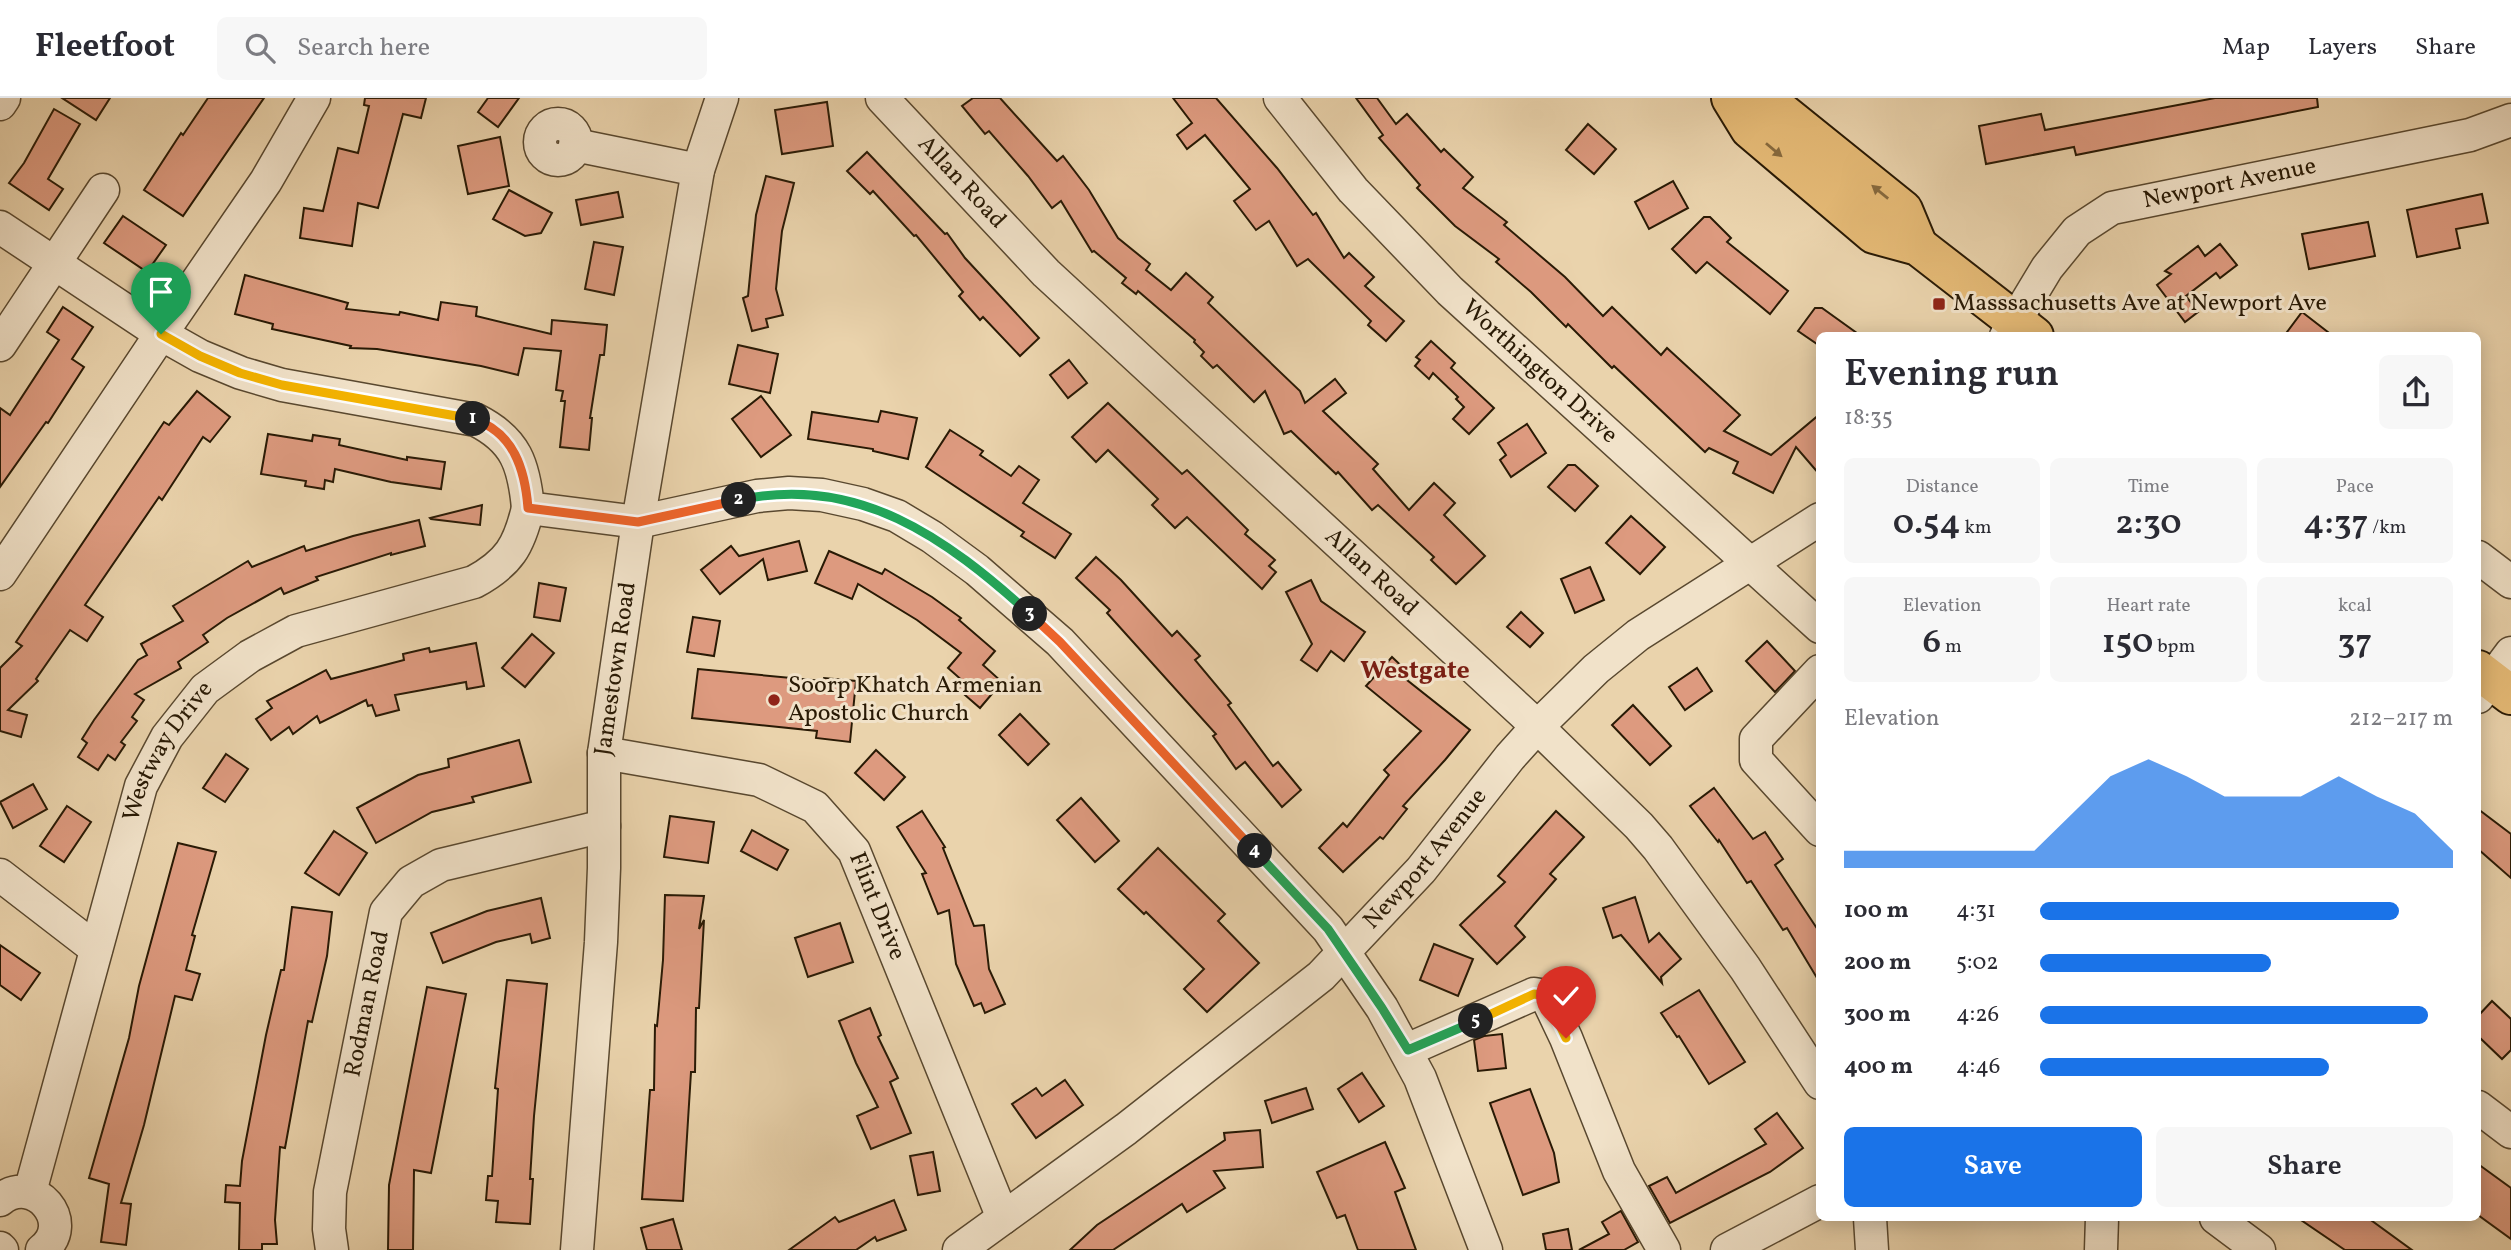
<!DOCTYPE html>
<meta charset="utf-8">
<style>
body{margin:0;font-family:Vollkorn,serif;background:#f7f7f7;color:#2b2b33;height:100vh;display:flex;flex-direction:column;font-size:26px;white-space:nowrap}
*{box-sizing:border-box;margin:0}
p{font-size:23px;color:#7c7c81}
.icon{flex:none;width:38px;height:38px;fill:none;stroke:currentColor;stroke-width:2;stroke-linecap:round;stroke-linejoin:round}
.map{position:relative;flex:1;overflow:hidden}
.side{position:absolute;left:1816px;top:234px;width:665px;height:889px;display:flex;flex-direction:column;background:#fff;border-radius:10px;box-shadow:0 4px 18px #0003}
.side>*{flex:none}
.pin{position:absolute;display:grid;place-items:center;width:60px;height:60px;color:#fff;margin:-72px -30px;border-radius:50% 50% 50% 0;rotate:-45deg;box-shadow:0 0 7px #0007}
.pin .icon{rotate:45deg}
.km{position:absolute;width:35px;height:35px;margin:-18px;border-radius:50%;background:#222;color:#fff;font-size:19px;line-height:35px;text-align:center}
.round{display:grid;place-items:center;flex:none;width:74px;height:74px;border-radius:10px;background:#f7f7f7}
.overview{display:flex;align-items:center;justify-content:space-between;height:119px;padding:0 28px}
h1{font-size:38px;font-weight:600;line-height:52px}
.figures{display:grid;grid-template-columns:repeat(3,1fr);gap:10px;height:119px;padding:7px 28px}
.figures div{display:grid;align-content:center;border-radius:10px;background:#f7f7f7;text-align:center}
.figures b{font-size:35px;font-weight:600}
.figures small{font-size:19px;font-weight:400}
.figures p{font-size:19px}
.chart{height:196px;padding:14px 28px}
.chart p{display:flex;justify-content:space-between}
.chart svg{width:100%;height:126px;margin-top:7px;fill:#1a73e8;opacity:.7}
.button{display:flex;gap:14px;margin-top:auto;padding:14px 28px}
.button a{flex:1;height:80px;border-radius:10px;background:#1a73e8;color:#fff;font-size:28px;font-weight:600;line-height:80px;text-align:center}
.button a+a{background:#f7f7f7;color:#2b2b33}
ul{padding:0 28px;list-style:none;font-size:23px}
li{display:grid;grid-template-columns:112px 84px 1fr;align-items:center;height:52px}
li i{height:18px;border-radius:9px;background:#1a73e8}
header{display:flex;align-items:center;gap:42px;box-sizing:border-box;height:98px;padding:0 35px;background:#fff;border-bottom:2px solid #e1e1e2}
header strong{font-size:33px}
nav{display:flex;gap:38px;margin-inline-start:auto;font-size:24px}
.search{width:490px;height:63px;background:#f7f7f7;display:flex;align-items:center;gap:18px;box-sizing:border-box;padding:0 24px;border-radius:10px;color:#7c7c81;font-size:26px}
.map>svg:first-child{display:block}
.building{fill:#dd9a7f;stroke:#291a05;stroke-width:2}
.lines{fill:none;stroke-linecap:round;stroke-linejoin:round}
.minor-casing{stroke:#59482f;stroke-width:35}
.major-casing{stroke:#291a05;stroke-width:42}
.minor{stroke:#f1e2c9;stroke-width:32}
.major{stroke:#e5ba76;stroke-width:38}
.oneway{fill:#876a3e}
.split-1-casing{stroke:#fff;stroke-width:14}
.split-2-casing{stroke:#fff;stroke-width:14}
.split-3-casing{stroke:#fff;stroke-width:14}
.split-4-casing{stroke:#fff;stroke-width:14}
.split-5-casing{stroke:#fff;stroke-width:14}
.split-6-casing{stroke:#fff;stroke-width:14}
.split-1{stroke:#f5b400;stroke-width:9}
.split-2{stroke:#f0652b;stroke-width:9}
.split-3{stroke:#22a559;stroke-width:9}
.split-4{stroke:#f0652b;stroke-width:9}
.split-5{stroke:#22a559;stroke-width:9}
.split-6{stroke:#f5b400;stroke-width:9}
.poi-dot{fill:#8f2418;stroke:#f1e2c9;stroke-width:2.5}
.labels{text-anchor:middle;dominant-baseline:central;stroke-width:6;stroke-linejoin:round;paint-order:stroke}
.street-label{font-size:24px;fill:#291a05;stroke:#f1e2c9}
.poi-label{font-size:24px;fill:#291a05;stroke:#f1e2c9;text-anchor:start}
.neighbourhood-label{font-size:26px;font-weight:bold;fill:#7a1f14;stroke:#f1e2c9}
</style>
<header>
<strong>Fleetfoot</strong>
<div class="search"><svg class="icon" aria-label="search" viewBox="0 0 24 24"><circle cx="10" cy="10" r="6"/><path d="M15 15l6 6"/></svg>Search here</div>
<nav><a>Map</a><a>Layers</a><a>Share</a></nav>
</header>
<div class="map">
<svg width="2511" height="1152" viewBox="0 0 2511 1152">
<rect width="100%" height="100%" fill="#ead3ac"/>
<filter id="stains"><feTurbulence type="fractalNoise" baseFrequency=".00286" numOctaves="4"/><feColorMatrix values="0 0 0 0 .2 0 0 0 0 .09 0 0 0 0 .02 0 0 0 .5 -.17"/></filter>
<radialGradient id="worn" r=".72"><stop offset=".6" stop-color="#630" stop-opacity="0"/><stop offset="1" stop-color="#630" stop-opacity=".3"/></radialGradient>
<g class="building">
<path d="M62,0H110L96,22Z"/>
<path d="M208,0H264L183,118L144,92L181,35L183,37Z"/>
<path d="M365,0H426L421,20L403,16L378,110L358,105L352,148L300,140L304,110L323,113L338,50L358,55L369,8L364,7Z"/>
<path d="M488,0H519L498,29L478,14Z"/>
<path d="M973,0H1000L1057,63L1063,58L1089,92L1118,140L1150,166L1146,172L1171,192L1186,175L1213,199L1208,205L1300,293L1305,305L1335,281L1346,295L1323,313L1378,366L1373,371L1409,412L1434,385L1455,405L1444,417L1485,458L1456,486L1431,462L1434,459L1378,407L1372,412L1338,374L1336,376L1291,333L1284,336L1265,293L1254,304L1217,267L1213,270L1201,258L1204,254L1194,244L1195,242L1138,193L1136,196L1122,185L1126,180L1094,153L1092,154L1061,103L1052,110L1028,78L989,33L985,36L962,8Z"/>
<path d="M1173,0H1216L1277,70L1313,117L1316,115L1344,160L1349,155L1374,179L1365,188L1404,223L1386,243L1368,227L1371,223L1308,161L1297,168L1269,123L1256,132L1234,103L1250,91L1205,37L1187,51L1177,37L1192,25Z"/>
<path d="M1356,0H1377L1396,26L1407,16L1441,54L1444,51L1473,79L1463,90L1507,124L1504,127L1565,179L1603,218L1612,209L1661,257L1667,250L1740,317L1724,333L1771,357L1820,316V377L1796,349L1773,395L1733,375L1738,364L1709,350L1705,354L1614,268L1612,270L1568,226L1566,229L1531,194L1496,164L1499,161L1455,128L1417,90L1420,87L1379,40L1383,37Z"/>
<path d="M2215,0H2317L2318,9L2076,57L2074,49L1986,66L1979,28L2041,16L2045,32Z"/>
<path d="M827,4L833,48L782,56L775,12Z"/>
<path d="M54,11L80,26L48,81L63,91L49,112L9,85L24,65Z"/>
<path d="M1588,26L1616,51L1594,76L1566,52Z"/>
<path d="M500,39L509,88L468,96L458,48Z"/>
<path d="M867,54L945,136L947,135L965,160L1039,240L1020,258L983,219L980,222L959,198L963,194L916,137L914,138L873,93L870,96L847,73Z"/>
<path d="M766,78L794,85L782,133L776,191L783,217L766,221L768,229L752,233L743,200L748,198L756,117Z"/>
<path d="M1673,83L1688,110L1649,131L1635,104Z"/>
<path d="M509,92L552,115L541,135L525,138L493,121Z"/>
<path d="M618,94L623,119L581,127L576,102Z"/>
<path d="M2482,96L2488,125L2456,131L2460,150L2417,159L2407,112Z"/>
<path d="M123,118L166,147L147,174L104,145Z"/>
<path d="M1704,119H1710L1731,140L1727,144L1788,193L1770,216L1707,164L1696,175L1672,151Z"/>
<path d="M2368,124L2375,158L2309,171L2302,136Z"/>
<path d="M594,144L623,149L614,197L585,191Z"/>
<path d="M2220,146L2237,167L2220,180L2216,175L2186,198L2198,214L2185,224L2157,187L2171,176L2165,173L2198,148L2205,158Z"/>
<path d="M245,177L348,205L346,211L399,217L400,214L438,222L441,204L477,209L476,218L551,236L552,222L607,227L604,257H600L590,320H592L589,352L560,349L565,303H561L563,293L556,292L561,253L524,250L518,277L481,268L377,251L350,250L351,248L272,231L273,226L235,216Z"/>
<path d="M63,209L93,229L72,261L84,269L48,325L46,324L0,389V310L10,317L59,242L47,234Z"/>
<path d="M1815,210H1822L1861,238H1820V248L1798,233Z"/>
<path d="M2302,214L2333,238H2284Z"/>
<path d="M1431,243L1455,265L1451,270L1494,310L1469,336L1453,321L1464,309L1456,301L1458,299L1433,275L1429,281L1415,268L1420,262L1416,259Z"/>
<path d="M738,247L778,256L770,295L729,286Z"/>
<path d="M1069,262L1087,285L1068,300L1050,277Z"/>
<path d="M197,293L230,319L210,344L203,339L162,402L159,399L85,507L103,519L87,543L70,532L36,581L38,583L8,612L27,617L21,639L0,633V570L22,548L16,544L164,324L169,327Z"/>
<path d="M761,298L791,337L761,359L732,321Z"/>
<path d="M1108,305L1182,376L1187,372L1248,432L1245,436L1275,462L1269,468L1276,474L1262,491L1187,419L1175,430L1152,407L1158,401L1108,352L1096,364L1072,339Z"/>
<path d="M881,313L917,320L908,361L873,353V351L808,341L812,314L878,324Z"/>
<path d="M1527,326L1546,355L1511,379L1500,362L1506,357L1498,345Z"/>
<path d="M950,332L983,353L980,357L1011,378L1019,368L1039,382L1023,405L1071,436L1055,460L1021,438L1024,434L926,369Z"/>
<path d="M268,336L312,343L313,337L340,341L339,347L407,362V359L445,364L441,391L391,384L335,371L333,384L325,382L324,391L305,388L306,383L261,376Z"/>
<path d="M1568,367H1575L1598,388L1575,413L1548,389Z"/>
<path d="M482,407L480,427L431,421L430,420Z"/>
<path d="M1631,418L1665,449L1640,476L1606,445Z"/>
<path d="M419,422L425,448L391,457V455L316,479L318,482L284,496L281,490L227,520L203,537L208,544L178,564L181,570L135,596L144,602L132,619L137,623L121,644L125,647L115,662L108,657L98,672L78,659L87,645L82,641L94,622L138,562L147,557L141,546L183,523L173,508L248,463L252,469L304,448L306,453L353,438Z"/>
<path d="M799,443L807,473L768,482L763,461L720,496L701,472L731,448L739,458Z"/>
<path d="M829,453L882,476L885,471L932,499L961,520L959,522L995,553L983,567L1002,584L980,610L958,591L964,584L948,570L961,555L917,522L858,486L852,501L815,485Z"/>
<path d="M1096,459L1121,482L1172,538L1177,533L1200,558L1195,562L1231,605L1228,607L1273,668L1278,664L1301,692L1282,709L1245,664L1236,671L1213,638L1216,636L1107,515L1110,512L1076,480Z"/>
<path d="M1590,469L1604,502L1575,515L1561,481Z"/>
<path d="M1311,482L1321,503L1365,534L1344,563L1331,553L1317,573L1301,562L1312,546L1286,494Z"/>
<path d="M539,485L566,490L560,523L534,519Z"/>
<path d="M1521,514L1543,535L1530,549L1507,529Z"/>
<path d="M693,519L720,523L714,558L687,554Z"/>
<path d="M532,536L554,555L525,589L502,570Z"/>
<path d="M1767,543L1795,573L1775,594L1746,563Z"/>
<path d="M476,545L484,588L467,591L466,584L395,597L399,612L376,618L372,607L368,608L366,602L320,625L317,618L293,636L289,629L271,642L256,621L272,610L267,603L326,572L331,581L404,562L403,556L429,550L430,554Z"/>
<path d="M1392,559L1411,577L1407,582L1470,632L1445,662L1403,708L1407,711L1383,741L1380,739L1343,774L1319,750L1343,725L1347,729L1389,677L1384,672L1421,633L1366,588Z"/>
<path d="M1697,570L1712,593L1685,612L1669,589Z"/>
<path d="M698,571L823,583L824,580L856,583L850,644L816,640L817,633L692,620Z"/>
<path d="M1633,607L1671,648L1650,667L1612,627Z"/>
<path d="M1020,616L1049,646L1028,667L999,637Z"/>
<path d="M519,642L531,684L472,699L474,704L432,714L376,745L357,710L418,677L449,669L448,661Z"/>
<path d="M876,652L905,679L884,702L855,675Z"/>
<path d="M226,656L248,671L225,704L203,690Z"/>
<path d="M33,686L47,711L13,730L0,704Z"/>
<path d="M1714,690L1753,741L1765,734L1783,761L1775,767L1820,835V885L1787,830L1783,832L1751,783L1747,785L1719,742L1718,744L1690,708Z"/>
<path d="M1081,700L1119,743L1095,764L1057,722Z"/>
<path d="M67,708L91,724L64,764L40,748Z"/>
<path d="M2478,711L2511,736V780L2478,751Z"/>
<path d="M922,713L945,749L943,750L974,828L984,827L989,871L1005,906L985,915L981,905L974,908L956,866L949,812L938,816L922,776L926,775L897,729Z"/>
<path d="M1556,713L1584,739L1550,776L1556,781L1515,828L1525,839L1497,866L1460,827L1505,784L1498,778Z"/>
<path d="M670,718L714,724L708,765L664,759Z"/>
<path d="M752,732L788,752L777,772L741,753Z"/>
<path d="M334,733L367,755L339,797L305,775Z"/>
<path d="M178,745L216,754L192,837L195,838L186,872L200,876L192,902L175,898L144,1027L121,1105L131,1106L126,1147L101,1144L109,1086L89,1080L129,940L139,888Z"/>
<path d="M1158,750L1225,816L1218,823L1259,865L1207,914L1184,891L1204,871L1146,814L1144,816L1118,791Z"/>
<path d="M665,797L704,798L699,831L704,822L699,910H696L695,974H691L683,1103L642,1101L650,992H654L655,927L657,928L663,862Z"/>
<path d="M1635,799L1649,844L1659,835L1681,861L1661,879L1662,885L1621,837L1613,840L1603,810Z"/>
<path d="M541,800L550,840L532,845L530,836L496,844L443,865L431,835L487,813Z"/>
<path d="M292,809L332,814L327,858L312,924L308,923L285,1050L280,1049L275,1122L277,1146H262V1152H239L240,1105L225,1104L226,1087L240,1088L242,1063L266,937L281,872H284Z"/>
<path d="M840,825L853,864L808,879L795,840Z"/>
<path d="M1434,846L1473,861L1458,898L1420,882Z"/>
<path d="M0,847L40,875L21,902L0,887Z"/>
<path d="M507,882L547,886L534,1018L530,1081H533L530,1126L496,1124L498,1103L486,1102L488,1078H492L498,991L495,990Z"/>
<path d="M427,889L466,896L431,1075L414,1072L413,1152H388L389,1087Z"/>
<path d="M1699,892L1745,964L1709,986L1679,938L1677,939L1661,915Z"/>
<path d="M2492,903L2511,921V952L2502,961L2478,938V918Z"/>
<path d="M870,910L881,937L878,939L898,980L890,984L911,1035L871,1051L857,1018L878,1009L856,965L839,923Z"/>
<path d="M1502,936L1506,970L1478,973L1474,942L1484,938Z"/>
<path d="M1362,975L1384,1008L1359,1024L1338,991Z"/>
<path d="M1065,982L1083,1007L1036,1040L1012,1006L1036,990L1042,998Z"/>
<path d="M1306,990L1313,1011L1272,1025L1265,1003Z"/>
<path d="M1530,991L1554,1055L1559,1084L1523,1097L1490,1005Z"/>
<path d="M1777,1015L1803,1050L1770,1074L1670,1125L1649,1088L1667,1079L1676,1095L1766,1046L1755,1031Z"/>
<path d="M1260,1032L1263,1069L1214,1073L1225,1090L1187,1114L1182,1106L1113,1152H1070L1097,1127L1225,1042L1224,1035Z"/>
<path d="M1385,1044L1405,1090L1395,1094L1416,1152H1358L1345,1117L1337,1120L1317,1074Z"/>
<path d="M933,1054L940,1093L918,1097L910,1058Z"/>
<path d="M2478,1066L2511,1090V1141L2478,1117Z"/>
<path d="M894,1102L906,1132L877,1143L875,1139L856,1152H789L835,1119L839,1124Z"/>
<path d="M1621,1113L1638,1144L1624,1152H1579L1609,1136L1602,1124Z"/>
<path d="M2298,1120H2368L2412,1152H2345Z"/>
<path d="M673,1121L682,1152H647L641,1130Z"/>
<path d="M1568,1131L1572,1152H1546L1543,1136Z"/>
</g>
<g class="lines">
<g class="minor-casing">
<g id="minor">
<path id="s1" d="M882,0L1046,175L1524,616L1639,728L1658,750L1745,870L1820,985"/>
<path id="s2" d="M1280,0L1353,92L1450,193L1820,529"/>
<path d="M0,6L4,0"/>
<circle cx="558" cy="44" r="18"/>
<path d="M575,47L698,72"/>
<path d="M0,129L161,236L200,258L241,275L282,287L476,322C516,342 524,367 528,410L638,424L757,398L789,395L822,397L863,406L897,418L932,439L977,472L1060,544L1328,831L1382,910L1420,980L1486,1152"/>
<path id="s3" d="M2006,238L2047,170L2077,133L2112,110L2470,37L2511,22"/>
<path d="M0,247L103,92"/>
<path d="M2478,459L2511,484"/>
<path d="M0,476L161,236L266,83L314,0"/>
<path d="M1820,573L1756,641V662L1820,732"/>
<path d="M2478,599L2511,555"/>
<path id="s4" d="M604,655L759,682L815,709L854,753L1003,1120"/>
<path d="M0,777L96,851"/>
<path d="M1407,952L1534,896L1546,898L1566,940L1619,1073L1664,1152"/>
<path d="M2478,1009L2511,1034"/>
<path id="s5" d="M30,1094L141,688L167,639L205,591L250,558L296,533L474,484C509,465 519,448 528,410"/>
<path d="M0,1102C34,1074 77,1125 42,1152"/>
<path d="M1870,1120L1872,1152"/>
<path d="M2216,1120L2259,1152"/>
<path d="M0,1150L2,1152"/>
<path id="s6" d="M332,1152L329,1131L330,1094L386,814L411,784L441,767L604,728"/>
<path id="s7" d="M577,1152L601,844L604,770V655L638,424L698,72L722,0"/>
<path id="s8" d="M959,1152L1126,1031L1321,878L1421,772L1510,659L1537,629L1596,571L1638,537L1820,421"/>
<path d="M1727,1152L1820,1103"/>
<path d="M2101,1152L2102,1120"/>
</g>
</g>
<g class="major-casing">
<g id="major">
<path d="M1731,0L1750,31L1874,136L1918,148L2034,238"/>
<path d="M1752,0L1775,9L1903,112L1918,148"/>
<path d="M2478,572L2511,597"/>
</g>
</g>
<use href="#minor" class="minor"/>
<use href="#major" class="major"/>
</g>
<defs><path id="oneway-solid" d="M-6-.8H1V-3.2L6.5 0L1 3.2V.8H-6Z" transform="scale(1.75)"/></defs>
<g class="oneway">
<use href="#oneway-solid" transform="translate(1774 52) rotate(40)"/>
<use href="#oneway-solid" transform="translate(1880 94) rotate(-141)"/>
</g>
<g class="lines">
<g class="split-1-casing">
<path id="split-1" d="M161,236L200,258L240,275L282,287L473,321"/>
</g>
<g class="split-2-casing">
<path id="split-2" d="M473,321C514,334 525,372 528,410L638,424L739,402"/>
</g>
<g class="split-3-casing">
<path id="split-3" d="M739,402C858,376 946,440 1030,516"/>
</g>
<g class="split-4-casing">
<path id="split-4" d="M1030,516L1060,544L1255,753"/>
</g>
<g class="split-5-casing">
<path id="split-5" d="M1255,753L1328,831L1382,910L1408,952L1476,923"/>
</g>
<g class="split-6-casing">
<path id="split-6" d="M1476,923L1534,896L1546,898L1566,940"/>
</g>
<use href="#split-1" class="split-1"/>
<use href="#split-2" class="split-2"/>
<use href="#split-3" class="split-3"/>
<use href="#split-4" class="split-4"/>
<use href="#split-5" class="split-5"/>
<use href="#split-6" class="split-6"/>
</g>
<g class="poi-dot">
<rect x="1932" y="199" width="14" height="14" rx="3.5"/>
<circle cx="774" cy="602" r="7"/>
</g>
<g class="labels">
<g class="street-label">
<text stroke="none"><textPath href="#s1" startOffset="116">Allan Road</textPath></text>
<text stroke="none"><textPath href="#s3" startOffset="289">Newport Avenue</textPath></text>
<text stroke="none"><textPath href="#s2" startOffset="378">Worthington Drive</textPath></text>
<text stroke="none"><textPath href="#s1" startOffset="682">Allan Road</textPath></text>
<text stroke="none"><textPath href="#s7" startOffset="583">Jamestown Road</textPath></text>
<text stroke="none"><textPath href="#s5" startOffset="464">Westway Drive</textPath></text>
<text stroke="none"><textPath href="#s8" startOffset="611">Newport Avenue</textPath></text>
<text stroke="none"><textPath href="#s4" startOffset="338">Flint Drive</textPath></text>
<text stroke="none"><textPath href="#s6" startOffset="250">Rodman Road</textPath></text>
</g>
<g class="poi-label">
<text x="1953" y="206">Masssachusetts Ave at Newport Ave</text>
<text x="788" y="588">Soorp Khatch Armenian<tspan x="788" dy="28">Apostolic Church</tspan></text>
</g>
<g class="neighbourhood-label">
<text x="1415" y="573">Westgate</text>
</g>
</g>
<rect width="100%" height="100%" filter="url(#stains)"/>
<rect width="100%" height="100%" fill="url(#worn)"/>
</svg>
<div class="pin" style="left:161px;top:236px;background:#1e9e55"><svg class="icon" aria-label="arrive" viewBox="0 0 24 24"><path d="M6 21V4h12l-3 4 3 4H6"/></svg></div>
<div class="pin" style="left:1566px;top:940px;background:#d93025"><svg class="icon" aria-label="check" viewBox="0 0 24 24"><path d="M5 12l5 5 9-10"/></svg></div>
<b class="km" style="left:473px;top:321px">1</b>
<b class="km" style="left:739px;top:402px">2</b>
<b class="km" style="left:1030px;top:516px">3</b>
<b class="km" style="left:1255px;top:753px">4</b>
<b class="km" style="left:1476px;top:923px">5</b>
<section class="side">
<div class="overview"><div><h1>Evening run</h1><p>18:35</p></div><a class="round"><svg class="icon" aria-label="share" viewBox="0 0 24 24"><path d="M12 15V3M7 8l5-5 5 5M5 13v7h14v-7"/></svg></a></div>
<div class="figures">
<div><p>Distance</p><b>0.54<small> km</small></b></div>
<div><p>Time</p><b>2:30</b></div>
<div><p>Pace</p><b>4:37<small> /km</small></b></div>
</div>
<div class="figures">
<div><p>Elevation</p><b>6<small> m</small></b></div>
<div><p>Heart rate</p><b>150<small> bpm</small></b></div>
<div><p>kcal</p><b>37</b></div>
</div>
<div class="chart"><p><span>Elevation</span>212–217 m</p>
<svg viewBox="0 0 160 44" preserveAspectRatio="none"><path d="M0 44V38L10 38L20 38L30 38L40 38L50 38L60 25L70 12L80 6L90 12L100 19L110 19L120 19L130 12L140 19L150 25L160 38V44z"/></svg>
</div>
<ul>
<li><b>100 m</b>4:31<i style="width:87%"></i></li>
<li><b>200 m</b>5:02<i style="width:56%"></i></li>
<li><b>300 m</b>4:26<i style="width:94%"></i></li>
<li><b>400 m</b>4:46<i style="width:70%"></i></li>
</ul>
<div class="button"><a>Save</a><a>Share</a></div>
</section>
</div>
